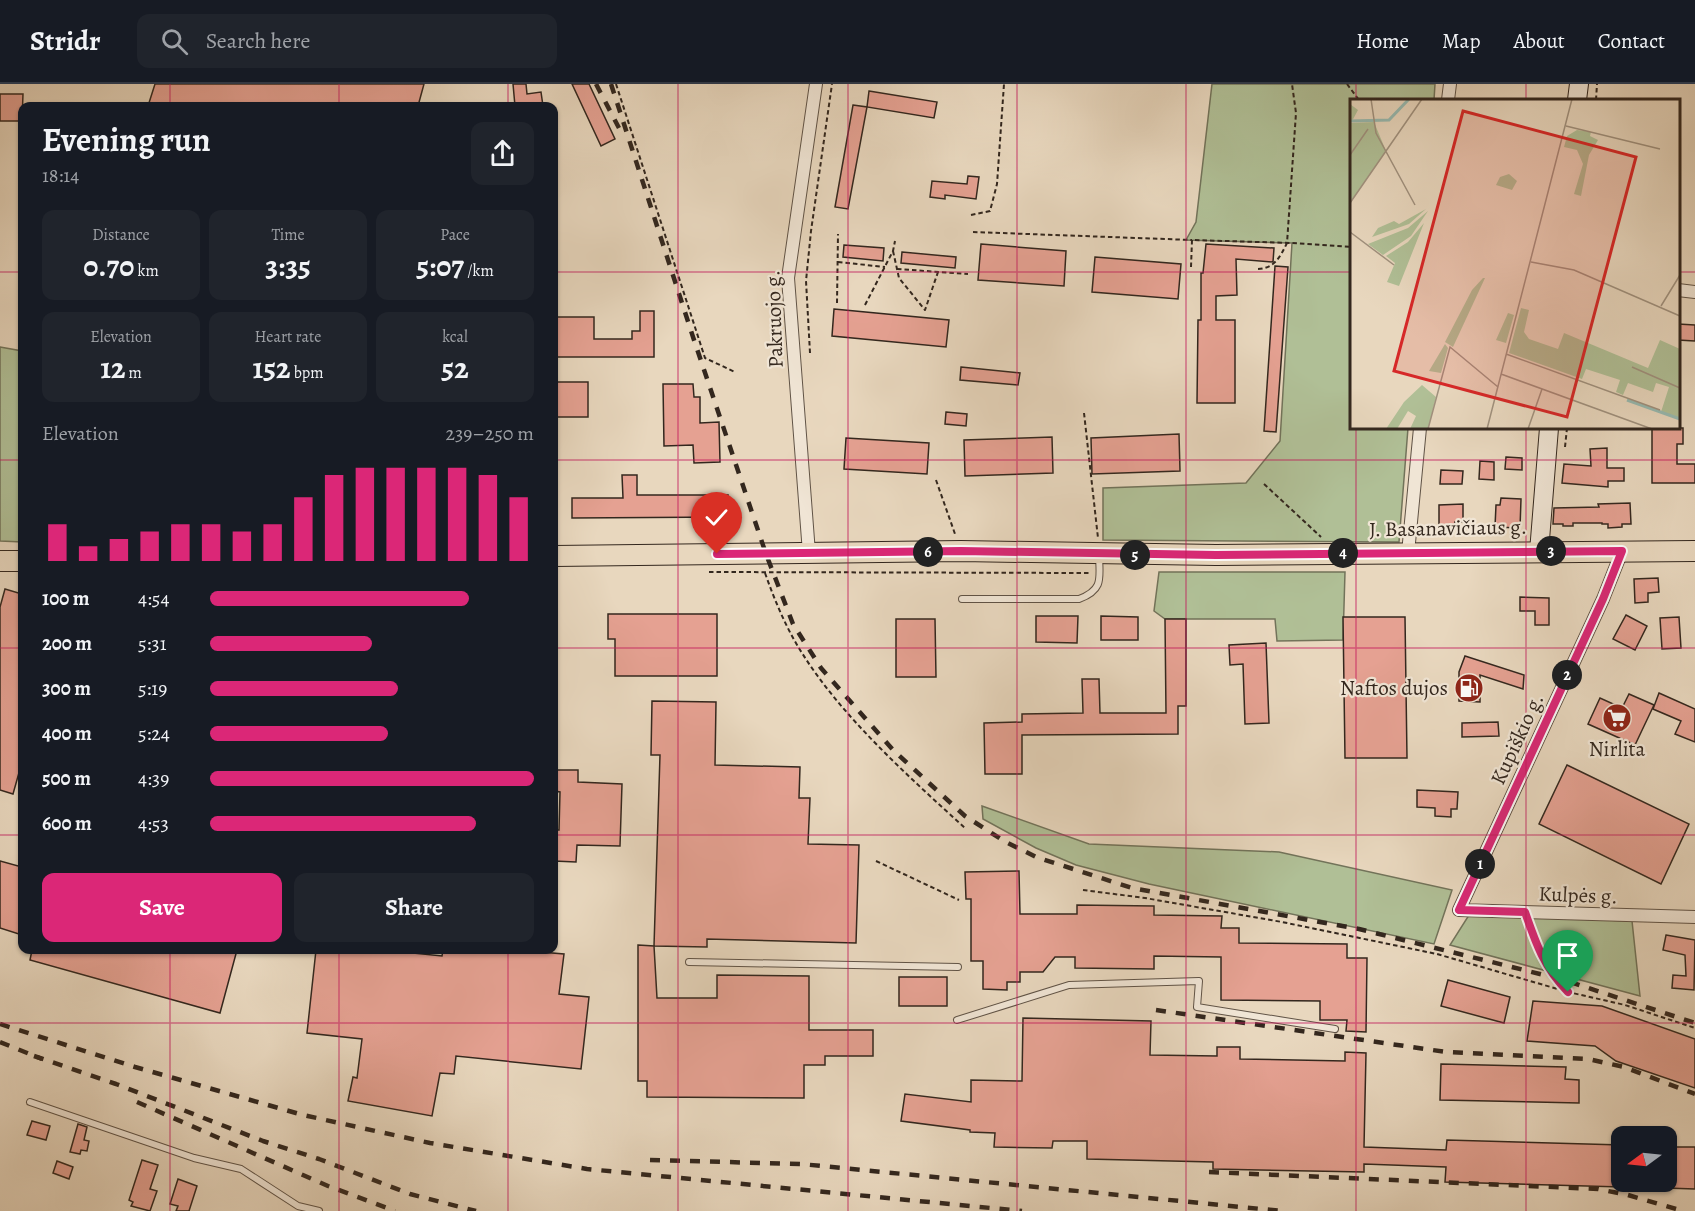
<!DOCTYPE html>
<meta charset="utf-8">
<style>
body{margin:0;font-family:Alegreya,serif;background:#20242c;color:#f1f3f6;height:100vh;display:flex;flex-direction:column;font-size:22px;white-space:nowrap}
*{box-sizing:border-box;margin:0}
p{font-size:20px;color:#9ea1a6}
.icon{flex:none;width:33px;height:33px;fill:none;stroke:currentColor;stroke-width:2;stroke-linecap:round;stroke-linejoin:round}
.map{position:relative;flex:1;overflow:hidden}
.sheet{position:absolute;left:18px;top:18px;width:540px;height:852px;display:flex;flex-direction:column;background:#171b24;border-radius:12px;box-shadow:0 2px 4px #0004}
.sheet>*{flex:none}
.needle{width:39px;rotate:255deg}
.fabs{position:absolute;left:1611px;top:1042px;display:grid;gap:12px}
.fabs a{display:grid;place-items:center;width:66px;height:66px;border-radius:12px;background:#171b24;box-shadow:0 2px 4px #0004;font-size:30px}
.pin{position:absolute;display:grid;place-items:center;width:51px;height:51px;color:#fff;margin:-62px -26px;border-radius:50% 50% 50% 0;rotate:-45deg;box-shadow:0 0 6px #0007}
.pin .icon{rotate:45deg}
.km{position:absolute;width:30px;height:30px;margin:-15px;border-radius:50%;background:#222;color:#fff;font-size:16px;line-height:30px;text-align:center}
.round{display:grid;place-items:center;flex:none;width:63px;height:63px;border-radius:12px;background:#20242c}
.overview{display:flex;align-items:center;justify-content:space-between;height:102px;padding:0 24px}
h1{font-size:33px;font-weight:700;line-height:45px}
.metrics{display:grid;grid-template-columns:repeat(3,1fr);gap:9px;height:102px;padding:6px 24px}
.metrics div{display:grid;align-content:center;border-radius:12px;background:#20242c;text-align:center}
.metrics b{font-size:30px;font-weight:700}
.metrics small{font-size:16px;font-weight:400}
.metrics p{font-size:16px}
.chart{height:168px;padding:12px 24px}
.chart p{display:flex;justify-content:space-between}
.chart svg{width:100%;height:108px;margin-top:6px;stroke:#db2777;stroke-width:6}
.cta{display:flex;gap:12px;margin-top:auto;padding:12px 24px}
.cta a{flex:1;height:69px;border-radius:12px;background:#db2777;color:#fff;font-size:24px;font-weight:700;line-height:69px;text-align:center}
.cta a+a{background:#20242c;color:#f1f3f6}
ul{padding:0 24px;list-style:none;font-size:20px}
li{display:grid;grid-template-columns:96px 72px 1fr;align-items:center;height:45px}
li i{height:15px;border-radius:8px;background:#db2777}
header{display:flex;align-items:center;gap:36px;box-sizing:border-box;height:84px;padding:0 30px;background:#171b24;border-bottom:2px solid #363941}
header strong{font-size:28px}
nav{display:flex;gap:33px;margin-inline-start:auto;font-size:21px}
.search{width:420px;height:54px;background:#20242c;display:flex;align-items:center;gap:15px;box-sizing:border-box;padding:0 21px;border-radius:12px;color:#9ea1a6;font-size:22px}
.map>svg:first-child{display:block}
.green{fill:#b0bf96;stroke:#72735a;stroke-width:1.5}
.building{fill:#e5a192;stroke:#33271e;stroke-width:1.5}
.lines{fill:none;stroke-linecap:round;stroke-linejoin:round}
.lane-casing{stroke:#605346;stroke-width:8}
.street-casing{stroke:#605346;stroke-width:14}
.secondary-casing{stroke:#33271e;stroke-width:20}
.primary-casing{stroke:#33271e;stroke-width:22}
.path{stroke:#33271e;stroke-width:2;stroke-dasharray:4.5 3;stroke-linecap:butt}
.lane{stroke:#f0e5d5;stroke-width:6}
.street{stroke:#f0e5d5;stroke-width:12}
.secondary{stroke:#f0e5d5;stroke-width:18}
.primary{stroke:#e8d7be;stroke-width:20}
.rail{stroke:#33271e;stroke-width:4.5;stroke-dasharray:10 10;stroke-linecap:butt}
.route-casing{stroke:#fff;stroke-width:12}
.route{stroke:#db2777;stroke-width:8}
.grid{fill:none;stroke:#c2185b;stroke-width:1.5;stroke-opacity:0.55}
.labels{text-anchor:middle;dominant-baseline:central;stroke-width:4.5;stroke-linejoin:round;paint-order:stroke}
.street-label{font-size:21px;fill:#33271e;stroke:#f0e5d5}
.poi-label{font-size:21px;fill:#33271e;stroke:#f0e5d5;text-anchor:end}
.inset-river{fill:none;stroke:#97bab1;stroke-width:3}
.inset-road{fill:none;stroke:#a0917e;stroke-width:1.5}
.view{fill:#d62828;fill-opacity:0.15;stroke:#d62828;stroke-width:3}
.inset-edge{fill:none;stroke:#33271e;stroke-width:3}
</style>
<header>
<strong>Stridr</strong>
<div class="search"><svg class="icon" aria-label="search" viewBox="0 0 24 24"><circle cx="10" cy="10" r="6"/><path d="M15 15l6 6"/></svg>Search here</div>
<nav><a>Home</a><a>Map</a><a>About</a><a>Contact</a></nav>
</header>
<div class="map">
<svg width="1695" height="1127" viewBox="0 0 1695 1127">
<rect width="100%" height="100%" fill="#e8d7be"/>
<filter id="stains"><feTurbulence type="fractalNoise" baseFrequency=".00333" numOctaves="4"/><feColorMatrix values="0 0 0 0 .2 0 0 0 0 .09 0 0 0 0 .02 0 0 0 .5 -.17"/></filter>
<radialGradient id="worn" r=".72"><stop offset=".6" stop-color="#630" stop-opacity="0"/><stop offset="1" stop-color="#630" stop-opacity=".3"/></radialGradient>
<g class="green">
<path d="M1212,0H1435L1434,16H1352V344H1408L1399,458L1103,456V404L1246,399L1280,357L1292,159L1186,156L1196,138Z"/>
<path d="M0,263L22,267V458L0,457Z"/>
<path d="M1159,488H1345L1343,556L1277,557L1275,535H1165L1154,527Z"/>
<path d="M982,722L1089,760L1279,768L1452,806L1434,860L1149,800L1076,781L1036,764L983,735Z"/>
<path d="M1469,831L1632,837L1640,912L1450,861Z"/>
</g>
<g class="building">
<path d="M155,0H424L418,22H148Z"/>
<path d="M513,0H526L527,10L541,8L543,22H515Z"/>
<path d="M572,0H589L615,55L601,62Z"/>
<path d="M869,7L937,18L934,34L867,23Z"/>
<path d="M0,10H23L22,37H0Z"/>
<path d="M853,21L867,23L848,125L835,123Z"/>
<path d="M968,92L979,93L976,115L945,111V115L930,113L932,97L967,100Z"/>
<path d="M981,160L1066,167L1064,202L978,196Z"/>
<path d="M1206,160L1274,164L1273,178L1236,175L1237,211L1216,212V236H1235V319H1197L1198,236H1201V189H1203Z"/>
<path d="M844,161L884,164L883,177L843,173Z"/>
<path d="M902,168L956,173L955,184L901,179Z"/>
<path d="M1095,173L1181,180L1178,215L1092,208Z"/>
<path d="M1275,182L1288,183L1276,348L1264,347Z"/>
<path d="M834,225L949,236L946,263L832,252Z"/>
<path d="M640,227H654V273H554V233H594V255H632V247H640Z"/>
<path d="M1678,240L1695,241V257L1678,256Z"/>
<path d="M961,283L1020,289L1018,301L960,296Z"/>
<rect x="554" y="298" width="34" height="35"/>
<path d="M663,300H693L694,313H700V339L719,338L720,378L694,379L693,361L664,362Z"/>
<path d="M946,328L967,330L966,342L945,340Z"/>
<path d="M1652,344H1683V360H1677V380H1695V399H1652Z"/>
<path d="M1179,350L1180,387L1092,390L1091,354Z"/>
<path d="M1052,353L1053,389L965,392L964,356Z"/>
<path d="M846,354L929,359L927,390L844,385Z"/>
<path d="M1607,364V384H1624V397H1608V403L1562,399L1564,380L1591,382L1590,365Z"/>
<path d="M1506,373L1522,374V386L1505,385Z"/>
<path d="M1480,377L1494,378V396L1479,395Z"/>
<path d="M1441,386L1463,387L1462,400H1440Z"/>
<path d="M622,391H637V411H728V433L572,434V414H623Z"/>
<path d="M1501,414L1521,415L1520,444L1495,443L1496,421H1500Z"/>
<path d="M1630,419L1631,440H1622V443L1608,444V440H1602V439H1573V442H1563V440H1553L1554,424L1599,423L1598,420Z"/>
<path d="M1463,420V438H1455V442H1439V421Z"/>
<path d="M1658,494L1659,508L1648,509V518L1635,519L1634,495Z"/>
<path d="M5,505L22,510V678L13,710L0,706V523Z"/>
<path d="M1520,513L1549,514V541H1535V527H1520Z"/>
<path d="M608,530H717V592H615V555H608Z"/>
<path d="M1626,531L1647,542L1635,566L1613,555Z"/>
<path d="M1036,532H1078L1077,559L1036,558Z"/>
<path d="M1101,532L1138,533V556H1101Z"/>
<path d="M1343,533H1405L1407,674H1345Z"/>
<path d="M1679,533L1681,564L1662,565L1660,534Z"/>
<path d="M896,535H935L936,593H896Z"/>
<path d="M1165,535H1186V622H1178V650L1022,651V690H985L984,639L1022,638V630L1083,629L1082,595H1099L1100,629H1166Z"/>
<path d="M1266,559L1269,639L1245,640L1243,580L1230,581L1229,561Z"/>
<path d="M1465,572L1524,591L1523,605L1480,591V618L1459,617V588Z"/>
<path d="M1659,609L1695,625V658L1675,650L1681,637L1653,625Z"/>
<path d="M1629,610L1654,621L1635,661L1588,640L1600,614L1622,624Z"/>
<path d="M652,617L716,618L715,681L800,683L799,714H810L808,760L859,761L856,859L707,855V863L654,862L660,671H651Z"/>
<path d="M1498,638L1499,652L1462,653V639Z"/>
<path d="M1567,681L1689,740L1661,800L1539,740Z"/>
<path d="M554,686H578V698L622,700L620,762L577,761L576,778L554,777V746H559L560,708L554,707Z"/>
<path d="M1417,706L1458,708L1457,725H1451V733L1435,732V724L1417,723Z"/>
<path d="M0,777L22,783V851L0,844Z"/>
<path d="M1019,787L1020,830H1077V821L1154,822V831L1222,832L1221,844H1239V859L1347,860V874H1367L1366,948L1346,947L1347,936H1320V917L1221,916V873L1154,872V885L1075,884V873H1055L1043,888H1020V898H1007V906L983,905V877H971V815H966L965,788Z"/>
<path d="M1666,851L1695,856L1694,906L1672,904L1673,891L1686,892L1685,871L1663,866Z"/>
<path d="M638,861L654,862L657,914H717V891L809,892V946H873V972H825V981H804V1014L647,1013V997H638Z"/>
<path d="M32,866H237L220,929L30,876Z"/>
<path d="M316,866H383L442,872L443,866H516L564,870L559,910L589,913L581,985L456,972L454,990L440,989L432,1032L348,1017L353,993L357,994L362,955L307,949Z"/>
<rect x="899" y="893" width="48" height="29"/>
<path d="M1448,896L1510,913L1504,939L1441,922Z"/>
<path d="M1533,917L1602,922L1695,955V1004L1616,977L1595,962L1527,957Z"/>
<path d="M1023,934L1151,937L1150,971L1217,972V963H1240V975L1345,977V968L1366,969L1364,1063L1446,1066L1447,1056L1622,1061V1103L1445,1098L1446,1083L1364,1080V1088L1213,1085V1078L1087,1075V1057H1053L1052,1064L994,1063L995,1049L970,1048V1046L901,1037L905,1010L971,1018V996L1022,997Z"/>
<path d="M1441,980L1566,983L1565,995L1579,996V1019L1440,1016Z"/>
<path d="M32,1037L50,1042L46,1056L27,1051Z"/>
<path d="M78,1040L87,1043L84,1056L89,1057L87,1067L81,1066L80,1070L70,1068Z"/>
<path d="M1666,1063H1695V1105L1666,1104Z"/>
<path d="M142,1076L158,1081L150,1105L157,1107L150,1127L131,1122L133,1118L129,1116Z"/>
<path d="M57,1077L73,1083L69,1095L53,1089Z"/>
<path d="M178,1095L197,1102L189,1127H176L178,1122L170,1120Z"/>
</g>
<g class="lines">
<g class="lane-casing">
<g id="lane">
<path d="M962,515H1079C1103,506 1100,495 1099,473"/>
<path d="M689,878L958,883"/>
<path d="M957,936L1069,901L1199,897L1197,923L1335,945"/>
<path d="M30,1018L194,1074L241,1085L298,1122L319,1127"/>
</g>
</g>
<g class="street-casing">
<g id="street">
<path d="M1448,16L1450,0"/>
<path d="M1678,206L1695,208"/>
<path d="M1622,467L1603,515L1459,826L1695,833"/>
<path d="M809,469L788,194L816,0"/>
<path d="M1408,469L1420,344"/>
</g>
</g>
<g class="secondary-casing">
<g id="secondary">
<path d="M1577,16L1579,0"/>
<path d="M1539,468L1549,344"/>
</g>
</g>
<g class="primary-casing">
<g id="primary">
<path d="M554,472L961,467L1216,471L1695,467"/>
<path d="M0,477H22"/>
</g>
</g>
<g class="path">
<path d="M616,0L705,274L735,288"/>
<path d="M1347,0L1359,16"/>
<path d="M1596,16L1597,0"/>
<path d="M971,131L990,127L997,100L1004,0"/>
<path d="M973,148L1192,156"/>
<path d="M893,167L899,194L925,226L938,188"/>
<path d="M838,178L885,183"/>
<path d="M1191,183L1192,156L1292,159L1352,163"/>
<path d="M897,185L968,190"/>
<path d="M1258,185C1275,184 1280,173 1287,159L1296,29L1292,0"/>
<path d="M837,219L838,150"/>
<path d="M865,221L893,167L895,157"/>
<path d="M810,269L806,197L811,147L832,0"/>
<path d="M1084,329L1098,454"/>
<path d="M1565,363L1567,344"/>
<path d="M936,396L955,450"/>
<path d="M1264,400L1321,453"/>
<path d="M709,488L1091,489"/>
<path d="M765,489C775,517 786,544 802,569C842,633 909,693 965,744"/>
<path d="M876,777L959,816"/>
<path d="M1083,806L1145,814L1282,838L1437,870L1568,908L1625,921L1695,944"/>
<path d="M1529,839C1538,866 1547,887 1567,907"/>
</g>
<use href="#lane" class="lane"/>
<use href="#street" class="street"/>
<use href="#secondary" class="secondary"/>
<use href="#primary" class="primary"/>
<g class="rail">
<path d="M596,0L619,44"/>
<path d="M611,0L694,256L766,470L793,540L821,584L893,666L965,732L1004,757L1036,773L1132,804L1359,845L1564,896L1695,939"/>
<path d="M1156,926L1446,968L1588,975L1624,983L1695,1010"/>
<path d="M0,940L135,983L303,1031L430,1059L587,1085L1022,1127"/>
<path d="M0,958L42,975"/>
<path d="M34,972L116,1000L263,1057L319,1075L410,1110L476,1127"/>
<path d="M137,1018L328,1102L395,1127"/>
<path d="M650,1076L801,1080L1282,1127"/>
<path d="M1209,1088L1598,1105L1628,1111L1683,1127"/>
</g>
</g>
<g class="lines">
<g class="route-casing">
<path id="route" d="M717,470L961,467L1216,471L1622,467L1603,515L1459,826L1525,828C1536,860 1544,883 1568,908"/>
</g>
<use href="#route" class="route"/>
</g>
<path class="grid" d="M170,0V22M339,0V22M508,0V22M678,0V1127M848,0V1127M1017,0V1127M1186,0V1127M1356,0V16M1526,0V16M0,188H22M554,188H1352M1678,188H1695M1356,344V1127M1526,344V1127M0,376H22M554,376H1695M0,564H22M554,564H1695M0,751H22M554,751H1695M170,866V1127M339,866V1127M508,866V1127M0,939H1695"/>
<defs>
<g id="fuel-disc" transform="scale(1.5)"><circle r="9.5" fill="#8f2418" stroke="#f0e5d5"/><path d="M-5.5-6h7V0h2V4h1.3V-2.5L3-4.5l.8-.8L6-3V5H2.5V1h-1V6h-7ZM-4.2-4.7v3.2H.2V-4.7Z" fill="#fff"/></g>
<g id="supermarket-disc" transform="scale(1.5)"><circle r="9.5" fill="#8f2418" stroke="#f0e5d5"/><path d="M-6-5.5h2.5l.6 2H6L4.5 2H-2.5L-4.4-4H-6ZM-1.5 3.2a1.3 1.3 0 1 0 .1 0ZM3 3.2a1.3 1.3 0 1 0 .1 0Z" fill="#fff"/></g>
</defs>
<g fill-rule="evenodd">
<use href="#fuel-disc" x="1469" y="604"/>
<use href="#supermarket-disc" x="1617" y="634"/>
</g>
<g class="labels">
<g class="street-label">
<text transform="translate(774 235) rotate(-92)">Pakruojo g.</text>
<text transform="translate(1448 444) rotate(-1)">J. Basanavičiaus g.</text>
<text transform="translate(1517 655) rotate(-65)">Kupiškio g.</text>
<text transform="translate(1578 811) rotate(2)">Kulpės g.</text>
</g>
<g class="poi-label">
<text x="1448" y="604">Naftos dujos</text>
<text x="1617" y="665" text-anchor="middle">Nirlita</text>
</g>
</g>
<g transform="translate(1350 15)">
<rect width="330" height="330" fill="#e8d7be"/>
<path d="M0,5L8,11L1,24L24,23L36,52L0,104ZM227,31L241,33L240,37L248,41L239,56L231,97L224,95L233,65L227,51L214,48L217,37ZM159,75L167,82L162,91L146,86L150,78ZM76,110L59,125L22,138L28,129L44,122L49,125ZM78,112L61,137L33,156L18,145L58,129ZM74,124L49,187L37,183L45,164L36,157L58,143ZM133,179H135L103,248L95,243L122,191ZM171,209L179,211L174,233L179,240L208,250L214,234L298,269L310,241L330,250V320L311,313L319,288L306,284L303,293L278,284L273,296L266,293L270,281L236,270L232,280L159,254ZM158,214L164,216L156,244L146,241ZM95,245L98,249L91,274L79,272ZM72,286L86,298L78,330H60L66,317L58,312L47,330H36L54,303Z" fill="#b0bf96"/>
<path class="inset-river" d="M0,22L39,21L59,0M277,301L330,320"/>
<path class="inset-road" d="M21,0L26,34L65,106M216,27L310,50M0,56L18,30M0,104L72,0M0,133L44,166M181,163L224,171L330,217M311,207L330,176M156,255L310,311M282,268L330,289M151,275L302,330M78,330L100,248L148,288M137,330L222,0M178,330L192,290"/>
<path class="view" d="M113,12L286,58L217,318L44,272Z"/>
<rect width="330" height="330" class="inset-edge"/>
</g>
<rect width="100%" height="100%" filter="url(#stains)"/>
<rect width="100%" height="100%" fill="url(#worn)"/>
</svg>
<div class="fabs">
<a><svg class="needle" viewBox="-14 -14 28 28"><path d="M0-13l5 13h-10z" fill="#e53935"/><path d="M0 13l5-13h-10z" fill="#9ea1a6"/></svg></a>
</div>
<div class="pin" style="left:1568px;top:908px;background:#1e9e55"><svg class="icon" aria-label="arrive" viewBox="0 0 24 24"><path d="M6 21V4h12l-3 4 3 4H6"/></svg></div>
<div class="pin" style="left:717px;top:470px;background:#d93025"><svg class="icon" aria-label="check" viewBox="0 0 24 24"><path d="M5 12l5 5 9-10"/></svg></div>
<b class="km" style="left:1480px;top:780px">1</b>
<b class="km" style="left:1567px;top:591px">2</b>
<b class="km" style="left:1551px;top:467px">3</b>
<b class="km" style="left:1343px;top:469px">4</b>
<b class="km" style="left:1135px;top:471px">5</b>
<b class="km" style="left:928px;top:468px">6</b>
<section class="sheet">
<div class="overview"><div><h1>Evening run</h1><p>18:14</p></div><a class="round"><svg class="icon" aria-label="share" viewBox="0 0 24 24"><path d="M12 15V3M7 8l5-5 5 5M5 13v7h14v-7"/></svg></a></div>
<div class="metrics">
<div><p>Distance</p><b>0.70<small> km</small></b></div>
<div><p>Time</p><b>3:35</b></div>
<div><p>Pace</p><b>5:07<small> /km</small></b></div>
</div>
<div class="metrics">
<div><p>Elevation</p><b>12<small> m</small></b></div>
<div><p>Heart rate</p><b>152<small> bpm</small></b></div>
<div><p>kcal</p><b>52</b></div>
</div>
<div class="chart"><p><span>Elevation</span>239–250 m</p>
<svg viewBox="0 0 160 44" preserveAspectRatio="none"><path d="M5 44V29M15 44V38M25 44V35M35 44V32M45 44V29M55 44V29M65 44V32M75 44V29M85 44V18M95 44V9M105 44V6M115 44V6M125 44V6M135 44V6M145 44V9M155 44V18"/></svg>
</div>
<ul>
<li><b>100 m</b>4:54<i style="width:80%"></i></li>
<li><b>200 m</b>5:31<i style="width:50%"></i></li>
<li><b>300 m</b>5:19<i style="width:58%"></i></li>
<li><b>400 m</b>5:24<i style="width:55%"></i></li>
<li><b>500 m</b>4:39<i style="width:100%"></i></li>
<li><b>600 m</b>4:53<i style="width:82%"></i></li>
</ul>
<div class="cta"><a>Save</a><a>Share</a></div>
</section>
</div>
